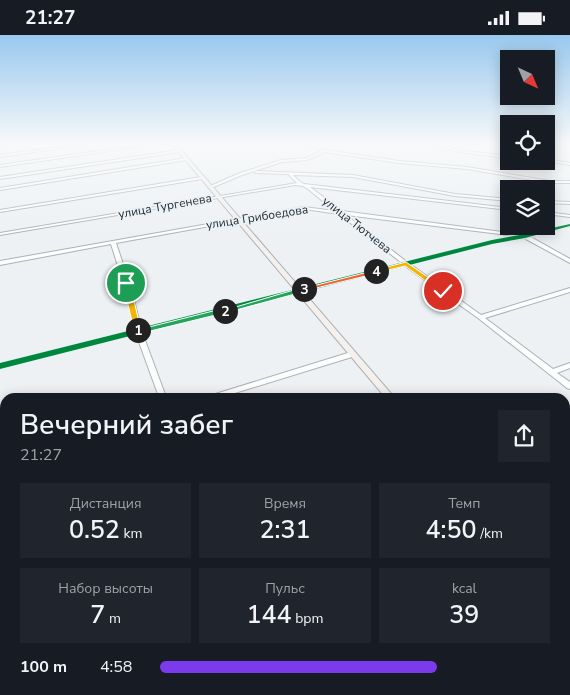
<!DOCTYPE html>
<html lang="ru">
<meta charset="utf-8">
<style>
body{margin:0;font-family:"Nunito Sans",sans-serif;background:#20242c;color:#f1f3f6;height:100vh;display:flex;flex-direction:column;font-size:19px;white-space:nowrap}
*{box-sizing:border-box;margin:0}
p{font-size:16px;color:#9ea1a6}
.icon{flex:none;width:28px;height:28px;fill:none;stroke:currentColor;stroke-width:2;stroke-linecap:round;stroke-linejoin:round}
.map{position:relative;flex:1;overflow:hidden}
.details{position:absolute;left:0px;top:358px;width:570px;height:302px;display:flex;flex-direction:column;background:#171b24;border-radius:15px 15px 0 0;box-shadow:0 2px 12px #0003}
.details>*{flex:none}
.needle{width:32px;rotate:136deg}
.fabs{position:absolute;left:500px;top:15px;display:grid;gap:10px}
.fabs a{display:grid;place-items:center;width:55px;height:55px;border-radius:0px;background:#171b24;box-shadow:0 2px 12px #0003;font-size:25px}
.pin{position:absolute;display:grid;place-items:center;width:42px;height:42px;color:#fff;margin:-21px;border:2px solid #fff;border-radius:50%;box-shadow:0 1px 5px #0007}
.km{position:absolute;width:25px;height:25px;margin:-12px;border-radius:50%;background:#222;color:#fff;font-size:14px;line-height:25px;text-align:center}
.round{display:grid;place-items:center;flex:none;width:52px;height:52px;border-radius:0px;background:#20242c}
.overview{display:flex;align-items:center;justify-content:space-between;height:85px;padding:0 20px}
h1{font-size:28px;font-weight:600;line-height:38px}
.stats{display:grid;grid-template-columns:repeat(3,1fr);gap:8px;height:85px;padding:5px 20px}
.stats div{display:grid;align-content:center;border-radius:0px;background:#20242c;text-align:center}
.stats b{font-size:25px;font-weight:600}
.stats small{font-size:14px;font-weight:400}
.stats p{font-size:14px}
ul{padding:0 20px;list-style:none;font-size:16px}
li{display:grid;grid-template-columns:80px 60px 1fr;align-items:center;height:38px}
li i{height:12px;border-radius:6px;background:#7c3aed}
.status{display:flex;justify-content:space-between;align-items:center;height:35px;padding:0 25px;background:#171b24;direction:ltr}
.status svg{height:14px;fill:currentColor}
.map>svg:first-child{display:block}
.green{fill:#dde4d0}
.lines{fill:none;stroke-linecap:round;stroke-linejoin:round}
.street-casing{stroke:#aeb1b3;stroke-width:2}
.secondary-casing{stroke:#aeb1b3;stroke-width:2}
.primary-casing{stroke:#c9cccd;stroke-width:2}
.street{fill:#fcfdfd;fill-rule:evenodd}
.secondary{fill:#f3f0ee;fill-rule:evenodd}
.primary{fill:#ebe4e0;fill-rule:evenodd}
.cycleway-casing{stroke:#eaf2f7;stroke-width:3}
.cycleway{fill:#00873e;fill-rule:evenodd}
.split-1{fill:#f5b400;stroke:#fff}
.split-2{fill:#22a559;stroke:#fff}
.split-3{fill:#22a559;stroke:#fff}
.split-4{fill:#f0652b;stroke:#fff}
.split-5{fill:#f5b400;stroke:#fff}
.labels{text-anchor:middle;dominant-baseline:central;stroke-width:4;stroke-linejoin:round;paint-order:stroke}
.far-street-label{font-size:12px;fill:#282b2e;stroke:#eaf2f7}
</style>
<div class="status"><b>21:27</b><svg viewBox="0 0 49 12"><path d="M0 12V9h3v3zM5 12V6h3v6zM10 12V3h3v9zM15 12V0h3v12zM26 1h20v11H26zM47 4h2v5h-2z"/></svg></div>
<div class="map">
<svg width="570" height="660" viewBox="0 0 570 660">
<rect width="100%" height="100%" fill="#edf1f4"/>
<g class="green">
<path d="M570,450V497L565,499V452Z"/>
<path d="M565,584L570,589V650L565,653Z"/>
<path d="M154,655H282L273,660H143Z"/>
<path d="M369,655H562L554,660H361Z"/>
</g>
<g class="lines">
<g class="street-casing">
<g id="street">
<path d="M14,108H24L0,112V110Z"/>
<path d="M86,108H96L0,122V120Z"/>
<path d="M155,108H164L0,132V130Z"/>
<path d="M294,108H299L325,115L399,126L467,132L550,146H570V148H550L467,134L399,128L325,117L307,125L282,127L242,140L211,153L208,152L240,138L281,125L306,123L322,116Z"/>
<path d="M417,108H424L465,116L509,121V123L465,118Z"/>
<path d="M179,115L180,117L0,144V142Z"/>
<path d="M186,123L187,125L0,155V153Z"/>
<path d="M546,124L570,128V130L546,126Z"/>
<path d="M255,136L353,140L455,159L509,164V166L455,161L353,142L293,140L299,146L304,149L509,173V175L310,152L342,176L525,200L570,189V191L529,201L570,224V228L524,203L492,208L410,229L481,280L570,253V257L485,283L553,334L570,328V333L557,338L570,347V354L567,353L478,283L405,231L142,297L166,362H159L136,299L0,333V329L135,295L125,253L111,209L0,230V226L304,172L335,176L308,154L303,151L295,150L0,200V198L297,148L288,139L256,138H255ZM304,174L339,179L402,228L141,293L131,253L116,208ZM346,180L516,201L492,206L407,227Z"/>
<path d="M201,142L203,143L202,144L0,177V175Z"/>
<path d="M546,166L570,167V169L546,168Z"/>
<path d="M546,177L570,180V182L546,179Z"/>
<path d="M351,317H355L356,319L355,321L222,362H211L212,360Z"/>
<path d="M5,424V432L0,433V425Z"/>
<path d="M570,436V444L565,446V438Z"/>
<path d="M5,537V547L0,548V538Z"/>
<path d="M565,560L570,562V575L565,573Z"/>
<path d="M570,648V660H555L557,655H565V650Z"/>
<path d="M113,655H132L129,660H110Z"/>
</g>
</g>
<g class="secondary-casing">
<path id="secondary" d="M171,108H175L394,362H385Z"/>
</g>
<g class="primary-casing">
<g id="primary">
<path d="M570,515V530L565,532V517Z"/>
<path d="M311,655H336L334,660H309Z"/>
</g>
</g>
<use href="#street" class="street"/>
<use href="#secondary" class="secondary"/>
<use href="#primary" class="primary"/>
<g class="cycleway-casing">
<path id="cycleway" d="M570,189V191L525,203L492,209L0,334V328L492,205L525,199Z"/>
</g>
<use href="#cycleway" class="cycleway"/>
</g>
<linearGradient id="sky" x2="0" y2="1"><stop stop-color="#99c8ee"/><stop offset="0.54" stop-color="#f7f9fa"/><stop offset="1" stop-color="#f7f9fa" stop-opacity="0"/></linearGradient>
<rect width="570" height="201" fill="url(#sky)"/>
<path class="split-1" d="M126,246L130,248L141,296L134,295L123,248Z"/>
<path class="split-2" d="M225,273L229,276L228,277L138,299L135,297V293L141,294Z"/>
<path class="split-3" d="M304,252L307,254L306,256L225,278L222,276Z"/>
<path class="split-4" d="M376,235L379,236L378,238L304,256L301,254Z"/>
<path class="split-5" d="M406,227L445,254V257H441L405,231L376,238L372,236Z"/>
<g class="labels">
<g class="far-street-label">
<text transform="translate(165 171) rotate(-10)">улица Тургенева</text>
<text transform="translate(257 182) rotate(-9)">улица Грибоедова</text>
<text transform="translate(357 190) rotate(38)">улица Тютчева</text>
</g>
</g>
</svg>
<div class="fabs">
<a><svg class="needle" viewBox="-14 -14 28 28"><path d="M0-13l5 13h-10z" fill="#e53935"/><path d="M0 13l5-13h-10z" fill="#9ea1a6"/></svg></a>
<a><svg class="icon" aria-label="locate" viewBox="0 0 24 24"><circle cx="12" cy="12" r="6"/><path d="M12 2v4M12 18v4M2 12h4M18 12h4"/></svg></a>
<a><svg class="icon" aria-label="layers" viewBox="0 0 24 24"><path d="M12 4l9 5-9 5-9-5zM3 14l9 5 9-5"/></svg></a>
</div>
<div class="pin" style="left:126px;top:248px;background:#1e9e55"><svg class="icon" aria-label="arrive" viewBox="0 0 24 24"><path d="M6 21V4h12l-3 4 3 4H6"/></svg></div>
<div class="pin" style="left:443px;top:256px;background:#d93025"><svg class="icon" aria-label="check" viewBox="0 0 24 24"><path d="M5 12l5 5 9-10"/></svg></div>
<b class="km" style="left:138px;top:295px">1</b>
<b class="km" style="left:225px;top:276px">2</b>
<b class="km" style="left:304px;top:254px">3</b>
<b class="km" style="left:376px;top:236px">4</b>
<section class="details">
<div class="overview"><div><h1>Вечерний забег</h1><p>21:27</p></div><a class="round"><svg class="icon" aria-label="share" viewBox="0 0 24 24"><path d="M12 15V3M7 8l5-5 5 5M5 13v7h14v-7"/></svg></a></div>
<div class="stats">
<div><p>Дистанция</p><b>0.52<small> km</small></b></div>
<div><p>Время</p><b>2:31</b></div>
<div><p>Темп</p><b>4:50<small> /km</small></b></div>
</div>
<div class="stats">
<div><p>Набор высоты</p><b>7<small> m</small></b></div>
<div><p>Пульс</p><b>144<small> bpm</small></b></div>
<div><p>kcal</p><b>39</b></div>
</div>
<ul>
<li><b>100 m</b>4:58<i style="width:71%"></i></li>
</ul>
</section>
</div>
